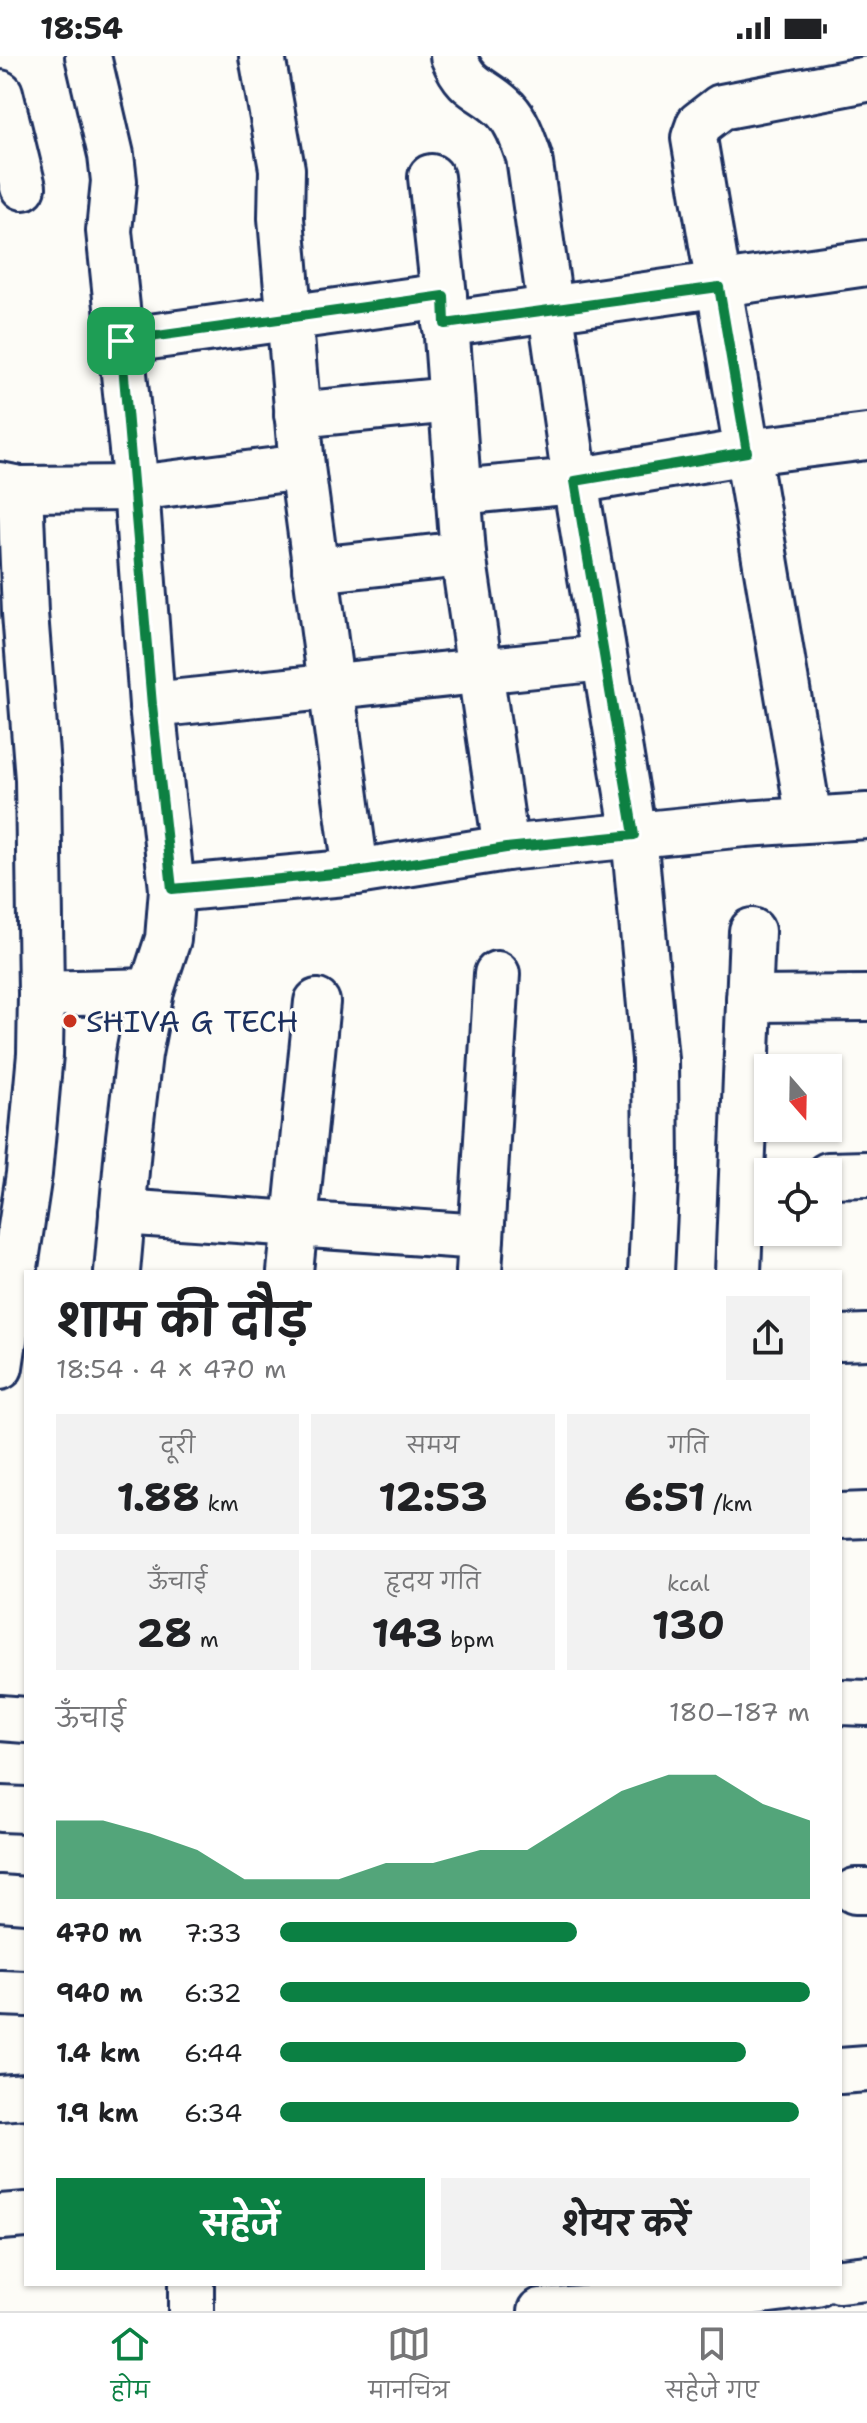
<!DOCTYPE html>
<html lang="hi">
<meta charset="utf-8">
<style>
body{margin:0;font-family:"Shantell Sans","Playpen Sans Deva",sans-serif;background:#f2f2f2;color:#202124;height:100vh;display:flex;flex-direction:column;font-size:30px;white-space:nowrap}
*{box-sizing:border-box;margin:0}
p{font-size:26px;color:#757577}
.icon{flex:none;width:44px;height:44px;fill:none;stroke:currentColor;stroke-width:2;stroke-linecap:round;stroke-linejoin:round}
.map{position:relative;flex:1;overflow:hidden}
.drawer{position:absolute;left:24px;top:1214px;width:818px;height:1016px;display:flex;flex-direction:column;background:#fff;border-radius:0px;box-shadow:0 2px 6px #0004}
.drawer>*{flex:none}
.needle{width:52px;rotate:160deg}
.fabs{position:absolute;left:754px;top:998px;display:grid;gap:16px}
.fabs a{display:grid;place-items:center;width:88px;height:88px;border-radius:0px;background:#fff;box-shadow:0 2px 6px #0004;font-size:40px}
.pin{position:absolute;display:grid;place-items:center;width:68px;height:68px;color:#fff;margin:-34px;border-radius:16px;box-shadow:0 4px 12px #0006}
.round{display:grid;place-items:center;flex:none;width:84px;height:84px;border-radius:0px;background:#f2f2f2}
.head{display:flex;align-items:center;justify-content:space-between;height:136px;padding:0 32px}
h1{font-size:44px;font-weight:700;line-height:60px}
.figures{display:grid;grid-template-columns:repeat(3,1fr);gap:12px;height:136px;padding:8px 32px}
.figures div{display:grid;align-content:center;border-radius:0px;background:#f2f2f2;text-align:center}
.figures b{font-size:40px;font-weight:700}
.figures small{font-size:22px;font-weight:400}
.figures p{font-size:22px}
.chart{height:224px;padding:16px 32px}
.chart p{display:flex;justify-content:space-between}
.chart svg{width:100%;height:144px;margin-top:8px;fill:#0b8043;opacity:.7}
.primary-button{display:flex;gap:16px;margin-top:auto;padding:16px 32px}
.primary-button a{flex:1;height:92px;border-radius:0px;background:#0b8043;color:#fff;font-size:32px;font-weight:700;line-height:92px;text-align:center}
.primary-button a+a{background:#f2f2f2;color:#202124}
ul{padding:0 32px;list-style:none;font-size:26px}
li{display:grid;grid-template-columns:128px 96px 1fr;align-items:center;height:60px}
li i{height:20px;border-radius:10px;background:#0b8043}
.status{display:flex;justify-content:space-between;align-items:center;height:56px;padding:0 40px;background:#fff;direction:ltr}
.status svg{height:22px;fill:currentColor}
.tab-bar{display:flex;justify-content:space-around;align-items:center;height:112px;border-top:2px solid #e0e0e0;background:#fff;font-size:22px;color:#757577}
.tab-bar a{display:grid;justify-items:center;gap:4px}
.tab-bar .current{color:#0b8043}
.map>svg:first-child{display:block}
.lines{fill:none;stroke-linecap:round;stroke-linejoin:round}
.minor-casing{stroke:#1b2f5e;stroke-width:50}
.minor{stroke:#fdfcf7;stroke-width:44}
.route-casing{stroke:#fff;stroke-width:16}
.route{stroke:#0b8043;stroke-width:10}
.poi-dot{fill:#c8321e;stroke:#fdfcf7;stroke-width:3}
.labels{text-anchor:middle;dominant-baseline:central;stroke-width:6;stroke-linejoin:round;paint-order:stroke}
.poi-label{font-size:30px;fill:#1b2f5e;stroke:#fdfcf7;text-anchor:start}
</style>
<div class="status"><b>18:54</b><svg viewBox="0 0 49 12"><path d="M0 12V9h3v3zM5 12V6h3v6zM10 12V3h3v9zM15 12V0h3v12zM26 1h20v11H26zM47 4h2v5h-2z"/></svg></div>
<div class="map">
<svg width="867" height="2255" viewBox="0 0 867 2255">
<rect width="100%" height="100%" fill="#fdfcf7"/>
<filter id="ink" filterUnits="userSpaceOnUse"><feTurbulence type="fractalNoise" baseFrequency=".0125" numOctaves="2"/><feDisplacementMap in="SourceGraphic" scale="16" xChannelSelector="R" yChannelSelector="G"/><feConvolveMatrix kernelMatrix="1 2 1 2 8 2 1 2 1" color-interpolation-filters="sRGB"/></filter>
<g filter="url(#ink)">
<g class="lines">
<g class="minor-casing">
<g id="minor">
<path d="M88,0L111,99L114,125L109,175L136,432L152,649L172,833L168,883L151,935L139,998L129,1081L117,1216"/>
<path d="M262,0L282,113L281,162L302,411L356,816"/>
<path d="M453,0C468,36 482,30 506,54C518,67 523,84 529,101L575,425L634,779L655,1003L656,1114L651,1216"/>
<path d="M0,37L23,131"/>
<path d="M431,121L444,240L463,498L506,792"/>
<path d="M445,268L867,207"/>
<path d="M121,285L444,240"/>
<path d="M297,359L451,344"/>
<path d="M0,429L20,433L136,432L302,411"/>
<path d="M458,436L575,425L747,396L867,381"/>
<path d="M315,514L463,498"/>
<path d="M152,649L603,602"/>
<path d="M809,763L694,82L699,68L721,51L867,23"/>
<path d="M172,833L356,816L506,792L745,768L867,760"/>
<path d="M41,938L151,935"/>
<path d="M749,943L867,942"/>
<path d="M828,1119L867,1118"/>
<path d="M122,1156L481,1181"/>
<path d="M290,1216L317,946"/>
<path d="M479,1216L497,918"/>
<path d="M738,1216L752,875"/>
<path d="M840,1282L867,1281"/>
<path d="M0,1311L29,1118L40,998L41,938L38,723L25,557L20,433"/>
<path d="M840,1460L867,1459"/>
<path d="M840,1646L867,1647"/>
<path d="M0,1662L26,1664"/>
<path d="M0,1753L26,1754"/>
<path d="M855,1835H867"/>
<path d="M0,1842L26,1844"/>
<path d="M0,1937L26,1938"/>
<path d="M840,2015L867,2013"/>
<path d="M0,2042L26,2040"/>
<path d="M1,2161L26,2159"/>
<path d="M840,2225L867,2222"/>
<path d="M191,2228V2255"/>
<path d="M541,2255L689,2244L817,2228"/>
</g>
</g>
<use href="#minor" class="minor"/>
</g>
</g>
<g class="lines" filter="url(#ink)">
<g class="route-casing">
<path id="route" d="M719,231L747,396L575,425L634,779L506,792L356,816L172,833L152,649L121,285L444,240L445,268Z"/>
</g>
<use href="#route" class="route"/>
</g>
<circle class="poi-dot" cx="70" cy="965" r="8"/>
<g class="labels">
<g class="poi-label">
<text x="86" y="965">SHIVA G TECH</text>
</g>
</g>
</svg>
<div class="fabs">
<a><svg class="needle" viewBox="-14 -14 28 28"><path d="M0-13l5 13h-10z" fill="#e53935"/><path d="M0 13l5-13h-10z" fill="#757577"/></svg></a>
<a><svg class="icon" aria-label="locate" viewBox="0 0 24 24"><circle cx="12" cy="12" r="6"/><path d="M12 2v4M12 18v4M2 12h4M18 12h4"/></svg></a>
</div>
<div class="pin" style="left:121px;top:285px;background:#1e9e55"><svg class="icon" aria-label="arrive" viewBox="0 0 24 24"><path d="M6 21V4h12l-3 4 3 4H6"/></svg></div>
<section class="drawer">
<div class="head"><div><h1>शाम की दौड़</h1><p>18:54 · 4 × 470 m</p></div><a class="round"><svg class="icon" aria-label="share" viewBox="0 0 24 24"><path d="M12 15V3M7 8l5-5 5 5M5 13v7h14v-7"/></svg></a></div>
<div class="figures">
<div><p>दूरी</p><b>1.88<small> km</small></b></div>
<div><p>समय</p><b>12:53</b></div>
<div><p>गति</p><b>6:51<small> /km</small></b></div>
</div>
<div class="figures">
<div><p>ऊँचाई</p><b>28<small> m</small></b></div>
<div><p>हृदय गति</p><b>143<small> bpm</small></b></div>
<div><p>kcal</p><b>130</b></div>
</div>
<div class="chart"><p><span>ऊँचाई</span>180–187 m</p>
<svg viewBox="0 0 160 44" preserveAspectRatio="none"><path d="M0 44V20L10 20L20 24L30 29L40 38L50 38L60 38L70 33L80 33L90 29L100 29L110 20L120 11L130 6L140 6L150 15L160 20V44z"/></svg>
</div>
<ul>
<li><b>470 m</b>7:33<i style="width:56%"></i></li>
<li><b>940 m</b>6:32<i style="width:100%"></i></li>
<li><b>1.4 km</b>6:44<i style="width:88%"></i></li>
<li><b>1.9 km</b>6:34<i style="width:98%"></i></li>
</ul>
<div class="primary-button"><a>सहेजें</a><a>शेयर करें</a></div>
</section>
</div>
<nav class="tab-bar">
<a class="current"><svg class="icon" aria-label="home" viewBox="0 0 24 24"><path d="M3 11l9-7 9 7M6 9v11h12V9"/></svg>होम</a>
<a><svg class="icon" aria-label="map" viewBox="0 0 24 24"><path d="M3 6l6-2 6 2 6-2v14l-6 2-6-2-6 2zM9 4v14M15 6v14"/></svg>मानचित्र</a>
<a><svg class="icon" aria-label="saved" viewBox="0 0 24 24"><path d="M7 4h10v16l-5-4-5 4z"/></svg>सहेजे गए</a>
</nav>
